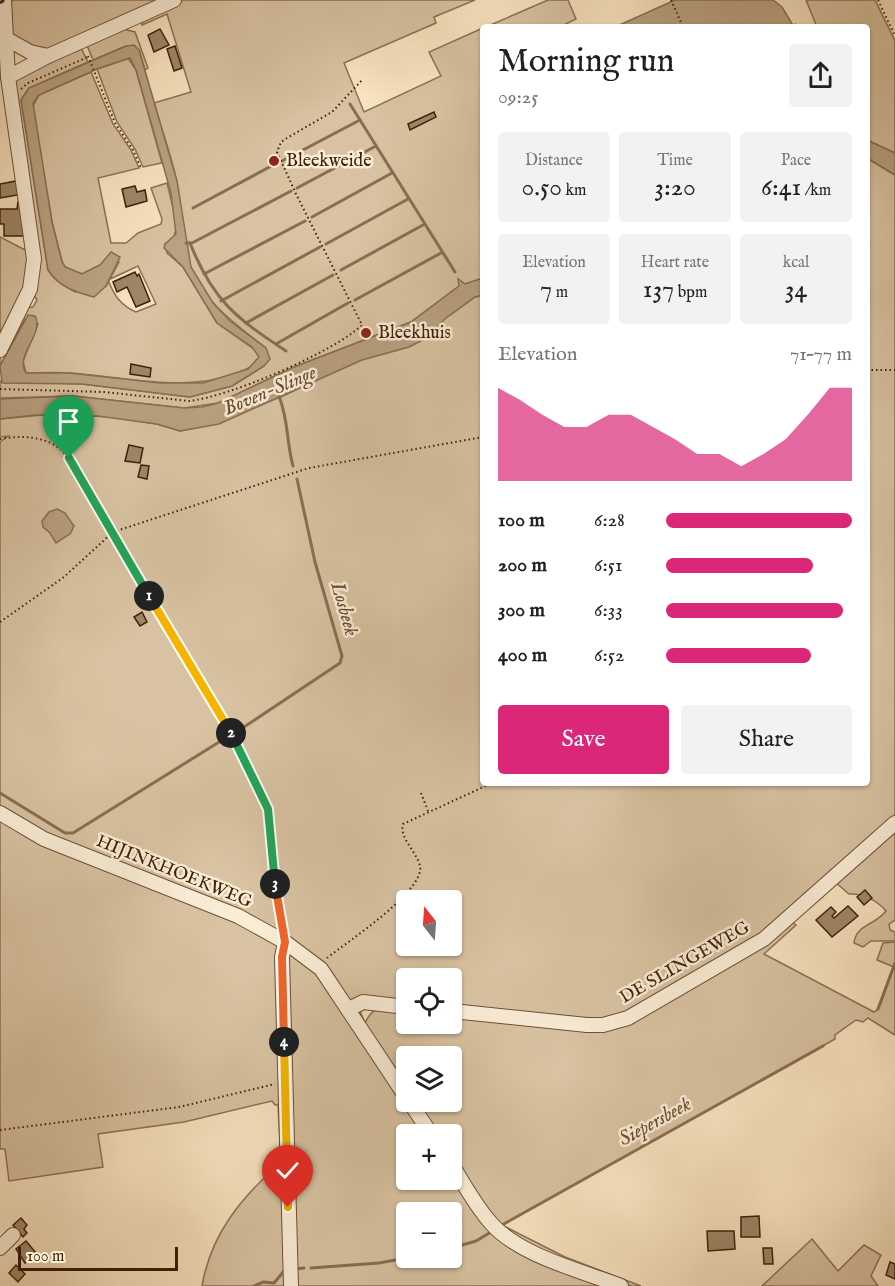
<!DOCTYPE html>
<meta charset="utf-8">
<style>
body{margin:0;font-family:"IM FELL English",serif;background:#f2f2f2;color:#202124;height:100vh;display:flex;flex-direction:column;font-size:22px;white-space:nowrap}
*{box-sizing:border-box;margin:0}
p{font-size:20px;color:#757577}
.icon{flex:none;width:33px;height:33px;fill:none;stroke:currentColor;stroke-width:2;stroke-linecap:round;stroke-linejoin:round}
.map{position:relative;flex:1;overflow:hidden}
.panel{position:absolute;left:480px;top:24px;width:390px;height:762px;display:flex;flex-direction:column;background:#fff;border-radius:6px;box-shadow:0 2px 4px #0004}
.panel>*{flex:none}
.needle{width:39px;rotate:343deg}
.tools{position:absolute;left:396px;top:890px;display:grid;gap:12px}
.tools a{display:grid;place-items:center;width:66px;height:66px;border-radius:6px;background:#fff;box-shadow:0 2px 4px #0004;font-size:30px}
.scale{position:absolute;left:18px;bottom:15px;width:160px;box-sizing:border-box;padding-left:6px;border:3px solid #3e2108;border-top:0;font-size:16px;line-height:21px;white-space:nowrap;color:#3e2108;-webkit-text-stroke:4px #faedd6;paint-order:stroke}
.pin{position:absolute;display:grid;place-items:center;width:51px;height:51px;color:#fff;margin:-62px -26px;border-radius:50% 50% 50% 0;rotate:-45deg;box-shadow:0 0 6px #0007}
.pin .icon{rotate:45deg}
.km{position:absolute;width:30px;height:30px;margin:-15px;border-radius:50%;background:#222;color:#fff;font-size:16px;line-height:30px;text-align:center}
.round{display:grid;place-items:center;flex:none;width:63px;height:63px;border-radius:6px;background:#f2f2f2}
.head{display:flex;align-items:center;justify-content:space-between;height:102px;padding:0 18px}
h1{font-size:33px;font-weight:600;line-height:45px}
.metrics{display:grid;grid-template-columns:repeat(3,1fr);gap:9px;height:102px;padding:6px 18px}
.metrics div{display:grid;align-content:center;border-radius:6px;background:#f2f2f2;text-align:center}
.metrics b{font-size:26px;font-weight:600}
.metrics small{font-size:16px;font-weight:400}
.metrics p{font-size:16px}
.chart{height:168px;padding:12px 18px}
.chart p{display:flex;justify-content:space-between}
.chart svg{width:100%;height:108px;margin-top:6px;fill:#db2777;opacity:.7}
.button{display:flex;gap:12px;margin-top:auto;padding:12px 18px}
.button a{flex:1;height:69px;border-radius:6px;background:#db2777;color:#fff;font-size:24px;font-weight:600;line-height:69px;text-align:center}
.button a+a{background:#f2f2f2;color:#202124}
ul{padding:0 18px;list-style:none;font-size:20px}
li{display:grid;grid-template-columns:96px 72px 1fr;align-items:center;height:45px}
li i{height:15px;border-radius:8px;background:#db2777}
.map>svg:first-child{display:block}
.green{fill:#d8c2a1;stroke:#8b7254;stroke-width:1.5;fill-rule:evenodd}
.water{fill:#b9a181;stroke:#886e51;stroke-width:1.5}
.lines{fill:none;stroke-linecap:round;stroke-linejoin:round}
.stream{stroke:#886e51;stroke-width:3}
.building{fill:#9f8668;stroke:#3e2108;stroke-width:1.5}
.minor-casing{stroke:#6c5236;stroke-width:16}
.path{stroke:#3e2108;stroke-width:2;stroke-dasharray:1.5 3;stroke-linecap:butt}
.minor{stroke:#faedd6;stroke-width:14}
.rail{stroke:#3e2108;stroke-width:3;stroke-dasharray:10 10;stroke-linecap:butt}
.split-1-casing{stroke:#fff;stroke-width:12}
.split-2-casing{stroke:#fff;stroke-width:12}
.split-3-casing{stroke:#fff;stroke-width:12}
.split-4-casing{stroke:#fff;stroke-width:12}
.split-5-casing{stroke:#fff;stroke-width:12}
.split-1{stroke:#22a559;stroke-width:8}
.split-2{stroke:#f5b400;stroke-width:8}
.split-3{stroke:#22a559;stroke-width:8}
.split-4{stroke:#f0652b;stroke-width:8}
.split-5{stroke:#f5b400;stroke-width:8}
.poi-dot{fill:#8f2418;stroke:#faedd6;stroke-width:2}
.labels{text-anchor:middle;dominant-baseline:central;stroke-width:5;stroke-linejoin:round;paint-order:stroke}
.poi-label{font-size:18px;fill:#3e2108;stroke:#faedd6;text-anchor:start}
.street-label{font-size:18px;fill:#3e2108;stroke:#faedd6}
.water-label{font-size:20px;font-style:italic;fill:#694e32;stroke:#faedd6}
</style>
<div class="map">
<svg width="895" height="1286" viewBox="0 0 895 1286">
<rect width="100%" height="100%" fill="#f8e3c0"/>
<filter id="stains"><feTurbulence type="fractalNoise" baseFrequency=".00333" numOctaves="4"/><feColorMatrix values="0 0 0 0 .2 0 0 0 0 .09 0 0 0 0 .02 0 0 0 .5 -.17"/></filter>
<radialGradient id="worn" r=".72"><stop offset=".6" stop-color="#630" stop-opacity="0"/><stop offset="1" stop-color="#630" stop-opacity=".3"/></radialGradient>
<g class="green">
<path d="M14,0H168L57,50H36L11,34L8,4Z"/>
<path d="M180,0H475L434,17L436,23L344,63L364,112L441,76L429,52L483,28V278L465,284L459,280V286L411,322L294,367L218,403L184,408L73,396L0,398V381L82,384L190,397L232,386L264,366L266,348C233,323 197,297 187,255C181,232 182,207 177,183C172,156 161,129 154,103L191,92L167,14L142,25V21Z"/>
<path d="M548,0H568L576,19L560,27H486Z"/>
<path d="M806,0H875L895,41V153L867,140V27H817Z"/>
<path d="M119,28L135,32L148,68L145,70L139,50L126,46L93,60L86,43Z"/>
<path d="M80,46L88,62L29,88L21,100L48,270L55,279L75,292L106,286L119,262L105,260L100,265L82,274L65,267L62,261L52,222L32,108L39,95L91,72L113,124L131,150L139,168L98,178L111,243H126L138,233L161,224L162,219L151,188L167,183L177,224L174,237L165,244L167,253L183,267L217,323L258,352L259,357C255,366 247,369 237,373C181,394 125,376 68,373C54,372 40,373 26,373L23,361L38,324L25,319L0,366V356L25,308L33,307L37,300L32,292L11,80ZM138,266L156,304L136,312C120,305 114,295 108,280Z"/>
<path d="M128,58L136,70L162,163L143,167L135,149L117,122L97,69Z"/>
<path d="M867,158L895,175V819L762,937L628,1016L603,1023H588L452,1008V978H406V1004L355,999L365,1023C374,1003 388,1006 406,1008V1023H452V1013L590,1028L618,1024L743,956L789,920L796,925L764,954L874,1012L878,1009L894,967L877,960L883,943L895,942V1035L868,1018L863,1022L856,1020L835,1035V1039L502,1225L565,1257L641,1286H631L542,1252L517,1240L497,1225L452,1159V1134H435L413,1101H452V1056H406V1090L370,1036L380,1064L427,1134H406V1179H452V1171C464,1190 475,1213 491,1229C519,1257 575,1272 612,1286H294L288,1085L279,1087L282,1089L287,1286H202C211,1233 242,1197 281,1162L278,1105H275L272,1101L184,1122L98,1134L103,1167L9,1181L5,1149H0V442L8,436L0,437V419L54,414L110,417L157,424L180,431L206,426L283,396L450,315L475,297L483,295V783H867ZM406,900H452V945H406ZM406,1212H452V1257H406Z"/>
<path d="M0,237L31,253L30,276L0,344Z"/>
<path d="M895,827V920L889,924L890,930L895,932V941H871L863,947L854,943C856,924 876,925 886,911C878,901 862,893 849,894L834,881Z"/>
<path d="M812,1239L838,1271L864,1245L881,1255L871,1276L878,1286H762Z"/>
</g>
<g class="water">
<path d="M675,0H773L782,7L794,27H615Z"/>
<path d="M134,45L139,50L177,181L191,267L213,303L230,321L266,348L270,359L264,366L232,386L190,397L82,384L2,383L0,366L28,315L35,316C45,333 14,356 26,373H69L160,383H203L248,369L259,357L252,347L217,323L183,267L164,248L165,244L176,234L171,193L136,70L130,58L97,69L39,95L33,103L52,222L62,262L65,267L82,274L100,265L111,252L120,257L106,286L94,297C75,292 59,287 48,270L21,100L29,88L126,46Z"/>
<path d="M867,140L895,153V175L867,158Z"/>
<path d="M483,278V295L475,297L446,318L425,339L409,347L362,360L219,424L180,431L157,424L98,416L35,415L0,419V399L73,396L184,408L202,407L218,403L294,367L411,322L459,286L458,279L465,284Z"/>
<path d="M57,509L65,513L74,526L70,534L56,543L50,533L43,527L42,521L49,512Z"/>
</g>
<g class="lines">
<g class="stream">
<path d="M350,104L455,272"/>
<path d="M282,161L360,120"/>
<path d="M297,188L376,146"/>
<path d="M193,208L277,163"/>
<path d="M312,217L392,173"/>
<path d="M186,243H192L291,191"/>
<path d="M190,243C213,301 236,318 286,351"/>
<path d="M326,244L408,199"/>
<path d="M341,270L423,225"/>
<path d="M204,274L305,221"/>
<path d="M355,300L441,253"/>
<path d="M221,301L320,247"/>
<path d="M246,323L333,275"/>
<path d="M276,344L348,303"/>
<path d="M279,396C289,422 286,440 293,466"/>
<path d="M238,731L340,663L342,656L315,562L297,479"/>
<path d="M0,793L65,833H73L224,739"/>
<path d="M878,1009L895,963"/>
<path d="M502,1225L823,1046"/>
<path d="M452,1248L476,1241L491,1232"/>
<path d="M311,1268L379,1263L412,1257"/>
<path d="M294,1269L304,1268"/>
<path d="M254,1286L263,1282L274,1283L284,1271"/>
</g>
</g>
<g class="building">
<path d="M160,29L169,45L154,52L148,35Z"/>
<path d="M175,46L182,68L174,71L167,49Z"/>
<path d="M434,112L436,117L410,130L408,124Z"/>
<path d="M16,181L18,195L0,198V184Z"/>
<path d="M135,186L137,192L145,190L147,201L126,207L122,189Z"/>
<path d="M18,202L23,203L24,236H4V224H0V209H17Z"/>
<path d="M135,272L137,276L139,274L150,301L136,307L127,287L117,292L113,282Z"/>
<path d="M131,364L151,368L150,377L130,374Z"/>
<path d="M129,445L143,448L140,463L125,461Z"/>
<path d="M141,465L149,466L147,479L138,477Z"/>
<path d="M142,612L147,622L140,626L134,617Z"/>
<path d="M865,890L872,898L864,905L857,897Z"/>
<path d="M848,906L858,916L832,937L816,920L831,907L836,912L832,916L834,918Z"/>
<path d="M759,1216L760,1237H741V1217Z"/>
<path d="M21,1218L27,1225L24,1229L27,1233L23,1237L13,1225Z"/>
<path d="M707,1231H734L735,1249L708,1251Z"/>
<path d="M26,1241L36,1253L25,1263L16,1249Z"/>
<path d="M763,1248H772L773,1264H764Z"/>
<path d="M890,1262L895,1264V1279L886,1275Z"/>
<path d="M16,1265L25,1274L18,1282L9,1273Z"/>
</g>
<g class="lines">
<g class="minor-casing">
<g id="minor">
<path d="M7,39L30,52L48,56"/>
<path d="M8,77L48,56L174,0"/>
<path d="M0,350L30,289L34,259L8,77L4,0"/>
<path d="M0,813L44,839L238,916L285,942L321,969L406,1097"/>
<path d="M285,942L282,957L291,1286"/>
<path d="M349,1009L363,1002L406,1007"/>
<path d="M452,1011L587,1025H603L628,1018L764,939L895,823"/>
<path d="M409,1101L431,1134"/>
<path d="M452,1165C464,1184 475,1205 490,1222C517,1255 582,1271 621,1286"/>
<path d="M0,1248L13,1235"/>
</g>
</g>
<g class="path">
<path d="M671,0L683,27"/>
<path d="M878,0L895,36"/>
<path d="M791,27L799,23"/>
<path d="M88,56L115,123L133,150L141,168"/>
<path d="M21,89L28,83L88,57"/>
<path d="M867,370H895"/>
<path d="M0,389L104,392L189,401C229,397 334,352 362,325L296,194L277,152L281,142L287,138L332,112L363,79"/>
<path d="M0,439C21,435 46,436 63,451L224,721L264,798L270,819L276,900L282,927"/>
<path d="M0,622L64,577L113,532L309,468L483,437"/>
<path d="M421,793L428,811"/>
<path d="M327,958C347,942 425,891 420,866C417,852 399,838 403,824L492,783"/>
<path d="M0,1130L179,1107L275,1084"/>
</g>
<use href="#minor" class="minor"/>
<path class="rail" d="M0,3L4,0"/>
</g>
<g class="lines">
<g class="split-1-casing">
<path id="split-1" d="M69,458L149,596"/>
</g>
<g class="split-2-casing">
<path id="split-2" d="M149,596L231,733"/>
</g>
<g class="split-3-casing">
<path id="split-3" d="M231,733L268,809L275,884"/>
</g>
<g class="split-4-casing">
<path id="split-4" d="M275,884L285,942L282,957L284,1042"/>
</g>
<g class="split-5-casing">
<path id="split-5" d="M284,1042L288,1207"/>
</g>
<use href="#split-1" class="split-1"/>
<use href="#split-2" class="split-2"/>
<use href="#split-3" class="split-3"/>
<use href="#split-4" class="split-4"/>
<use href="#split-5" class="split-5"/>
</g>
<g class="poi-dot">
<circle cx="274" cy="161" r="6"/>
<circle cx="366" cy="333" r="6"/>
</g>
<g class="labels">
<g class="poi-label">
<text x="286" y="161">Bleekweide</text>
<text x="378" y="333">Bleekhuis</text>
</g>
<g class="street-label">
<text transform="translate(174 872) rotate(22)">HIJINKHOEKWEG</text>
<text transform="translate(685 963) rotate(-30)">DE SLINGEWEG</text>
</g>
<g class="water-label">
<text transform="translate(270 391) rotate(-23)">Boven-Slinge</text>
<text transform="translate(344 609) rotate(74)">Losbeek</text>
<text transform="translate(655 1122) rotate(-29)">Siepersbeek</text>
</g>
</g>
<rect width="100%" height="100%" filter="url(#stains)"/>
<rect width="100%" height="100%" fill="url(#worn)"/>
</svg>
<div class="tools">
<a><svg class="needle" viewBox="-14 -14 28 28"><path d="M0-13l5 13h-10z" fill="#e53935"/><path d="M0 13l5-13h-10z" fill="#757577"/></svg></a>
<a><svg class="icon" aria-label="locate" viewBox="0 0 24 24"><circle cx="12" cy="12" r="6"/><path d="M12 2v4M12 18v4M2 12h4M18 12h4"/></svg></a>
<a><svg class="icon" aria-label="layers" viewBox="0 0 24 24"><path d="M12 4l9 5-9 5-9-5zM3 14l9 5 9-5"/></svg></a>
<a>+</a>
<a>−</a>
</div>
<div class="scale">100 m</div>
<div class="pin" style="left:69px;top:458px;background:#1e9e55"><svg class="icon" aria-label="arrive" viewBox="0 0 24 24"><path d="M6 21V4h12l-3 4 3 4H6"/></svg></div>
<div class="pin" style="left:288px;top:1207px;background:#d93025"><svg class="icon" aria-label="check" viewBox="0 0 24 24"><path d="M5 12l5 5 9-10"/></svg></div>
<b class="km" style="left:149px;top:596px">1</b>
<b class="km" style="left:231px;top:733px">2</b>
<b class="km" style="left:275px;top:884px">3</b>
<b class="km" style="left:284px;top:1042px">4</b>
<section class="panel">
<div class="head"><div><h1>Morning run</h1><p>09:25</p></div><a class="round"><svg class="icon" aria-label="share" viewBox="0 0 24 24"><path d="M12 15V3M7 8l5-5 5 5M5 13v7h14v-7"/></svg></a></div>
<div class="metrics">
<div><p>Distance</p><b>0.50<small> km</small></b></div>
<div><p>Time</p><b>3:20</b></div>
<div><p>Pace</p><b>6:41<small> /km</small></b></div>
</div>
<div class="metrics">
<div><p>Elevation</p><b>7<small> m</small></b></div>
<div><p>Heart rate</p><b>137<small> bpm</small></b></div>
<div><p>kcal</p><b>34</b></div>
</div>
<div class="chart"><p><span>Elevation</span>71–77 m</p>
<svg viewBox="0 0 160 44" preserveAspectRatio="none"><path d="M0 44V6L10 11L20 17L30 22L40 22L50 17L60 17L70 22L80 27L90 33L100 33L110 38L120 33L130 27L140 17L150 6L160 6V44z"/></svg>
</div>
<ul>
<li><b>100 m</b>6:28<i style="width:100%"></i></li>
<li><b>200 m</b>6:51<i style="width:79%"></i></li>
<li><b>300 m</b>6:33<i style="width:95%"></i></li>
<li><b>400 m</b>6:52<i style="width:78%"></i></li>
</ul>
<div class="button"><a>Save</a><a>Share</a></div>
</section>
</div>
